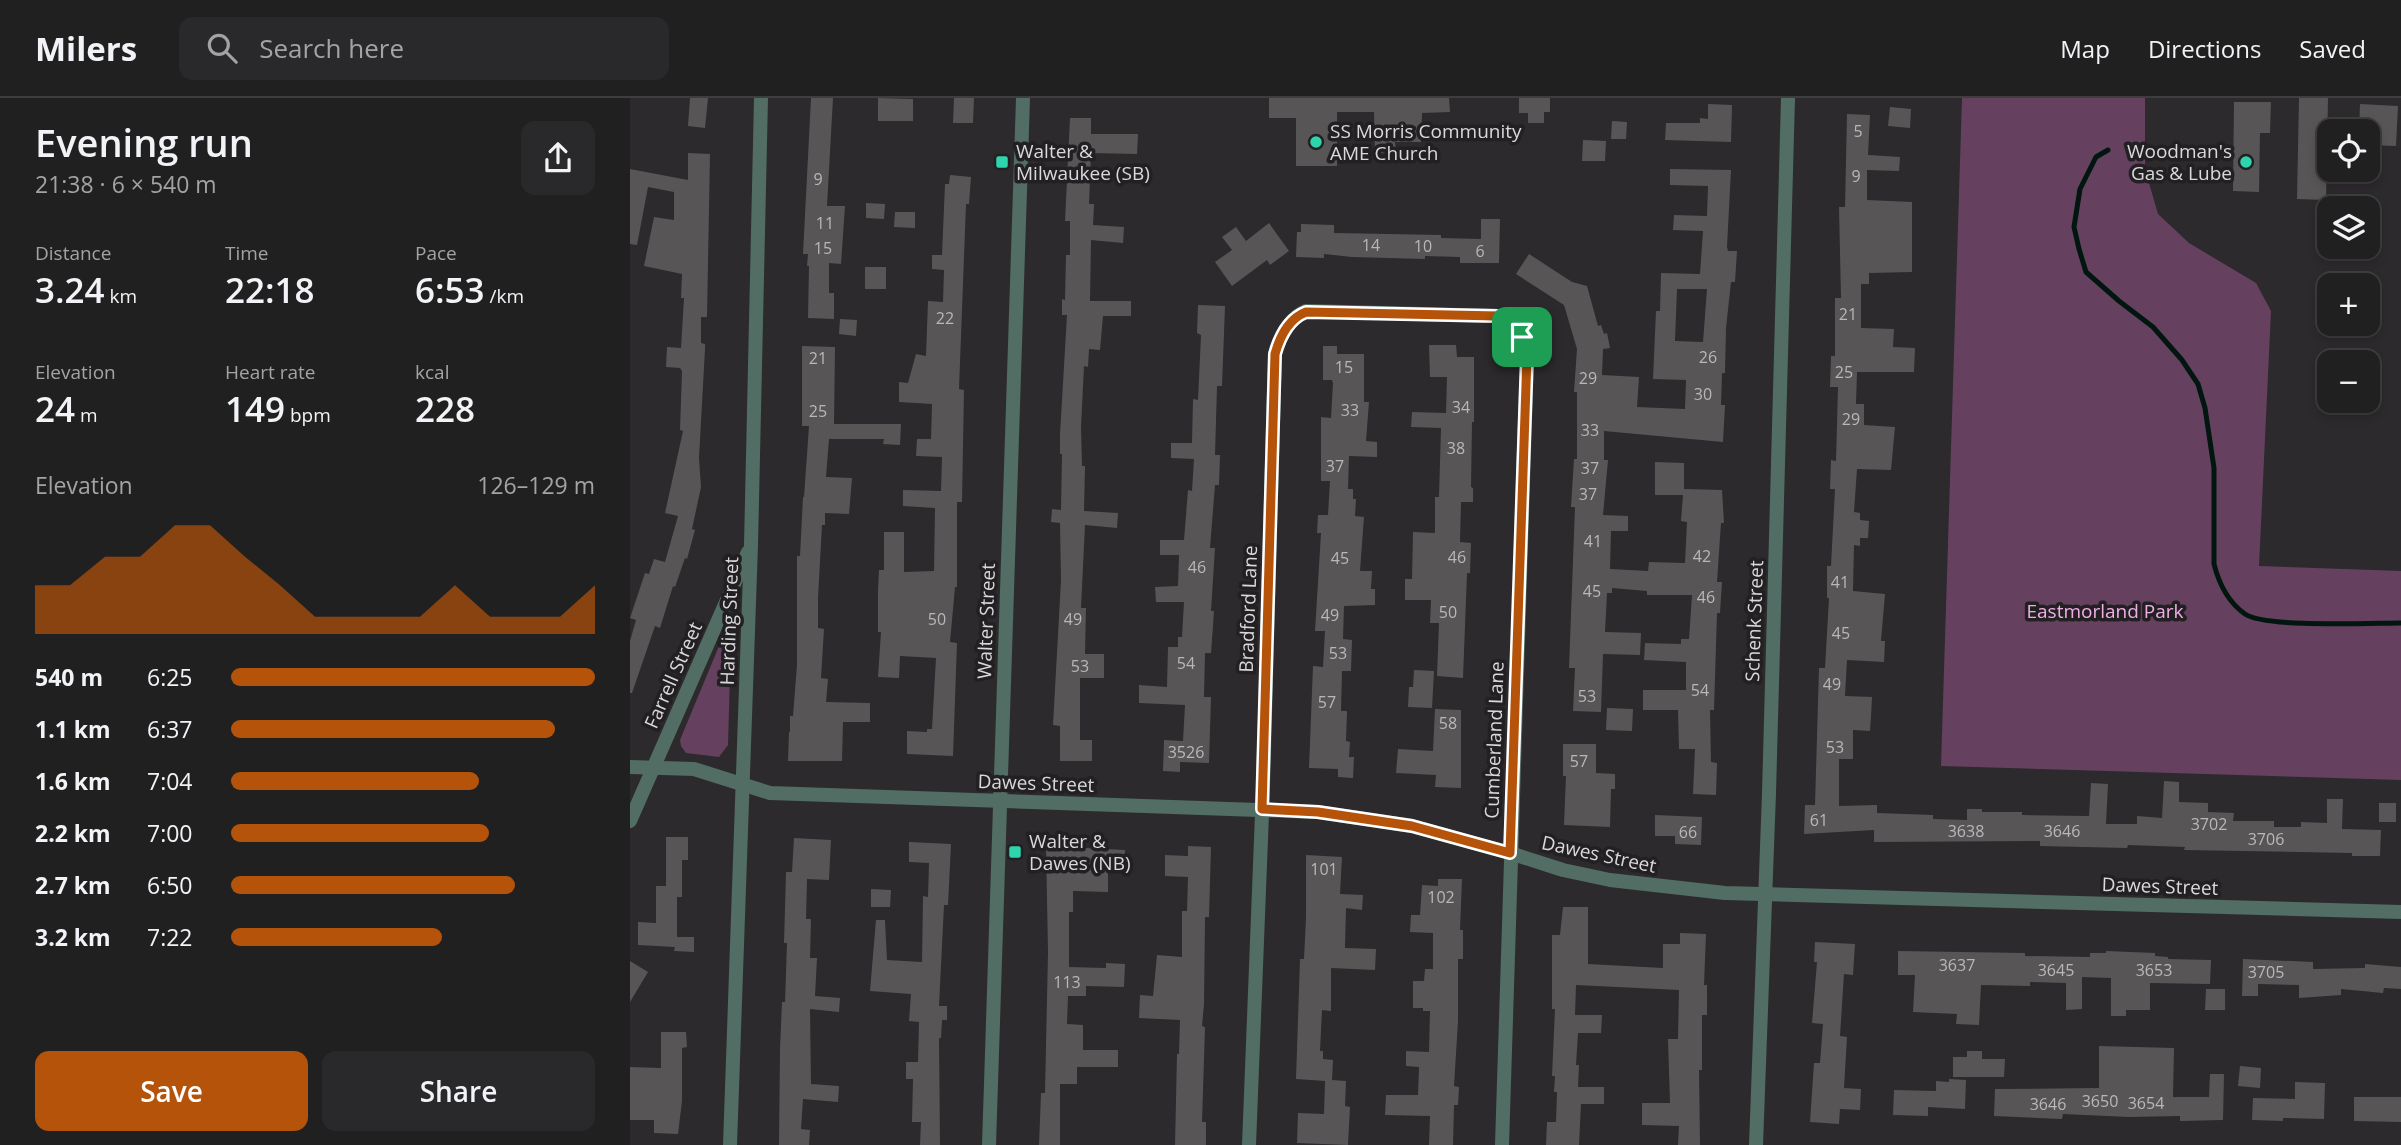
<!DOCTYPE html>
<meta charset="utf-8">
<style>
body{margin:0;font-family:"Open Sans",sans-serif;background:#29282a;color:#f1f3f6;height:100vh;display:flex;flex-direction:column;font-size:26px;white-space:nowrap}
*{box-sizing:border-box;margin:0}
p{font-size:23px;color:#a2a3a5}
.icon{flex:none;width:38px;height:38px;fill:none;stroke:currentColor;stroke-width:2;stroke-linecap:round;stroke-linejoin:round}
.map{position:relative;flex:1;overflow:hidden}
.sheet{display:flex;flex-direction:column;background:#212021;width:630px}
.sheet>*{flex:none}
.buttons{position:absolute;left:1687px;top:21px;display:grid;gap:14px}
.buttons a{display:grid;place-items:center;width:63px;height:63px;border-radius:14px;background:#212021;box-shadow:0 4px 10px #0003,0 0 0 2px #3e3e3f;font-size:35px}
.pin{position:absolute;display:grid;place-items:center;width:60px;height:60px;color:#fff;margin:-30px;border-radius:14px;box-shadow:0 4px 10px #0006}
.round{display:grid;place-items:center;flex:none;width:74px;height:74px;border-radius:14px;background:#29282a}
.head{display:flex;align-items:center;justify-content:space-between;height:119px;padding:0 35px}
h1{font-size:38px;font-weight:600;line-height:52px}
.stats{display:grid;grid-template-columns:repeat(3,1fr);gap:10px;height:119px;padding:7px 35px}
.stats div{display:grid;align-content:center}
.stats b{font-size:35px;font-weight:600}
.stats small{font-size:19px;font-weight:400}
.stats p{font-size:19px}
.chart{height:196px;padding:14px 35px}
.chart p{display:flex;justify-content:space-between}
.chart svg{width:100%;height:126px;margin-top:7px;fill:#b45309;opacity:.7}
.primary-button{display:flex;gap:14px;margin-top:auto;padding:14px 35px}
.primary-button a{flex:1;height:80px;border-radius:14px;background:#b45309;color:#fff;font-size:28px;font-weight:600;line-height:80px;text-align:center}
.primary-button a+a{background:#29282a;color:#f1f3f6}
ul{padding:0 35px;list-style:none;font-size:23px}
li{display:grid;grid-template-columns:112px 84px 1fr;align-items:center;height:52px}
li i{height:18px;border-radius:9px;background:#b45309}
header{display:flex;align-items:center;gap:42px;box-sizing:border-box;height:98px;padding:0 35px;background:#212021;border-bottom:2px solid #3e3e3f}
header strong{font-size:33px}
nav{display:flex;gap:38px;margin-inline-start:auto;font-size:24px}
.search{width:490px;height:63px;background:#29282a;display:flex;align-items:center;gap:18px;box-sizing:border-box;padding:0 24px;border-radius:14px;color:#a2a3a5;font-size:26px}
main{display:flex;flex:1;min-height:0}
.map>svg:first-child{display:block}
.green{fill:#65415f}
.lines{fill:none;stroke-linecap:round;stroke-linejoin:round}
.stream{stroke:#021610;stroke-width:5}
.building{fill:#585557;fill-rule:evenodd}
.minor{stroke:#526d63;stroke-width:14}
.tertiary{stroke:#526d63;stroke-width:14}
.route-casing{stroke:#fff;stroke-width:14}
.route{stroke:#b45309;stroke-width:9}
.poi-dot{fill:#2ed4ab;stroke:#222022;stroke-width:2.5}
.labels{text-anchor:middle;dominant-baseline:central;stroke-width:7;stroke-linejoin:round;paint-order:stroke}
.number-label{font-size:16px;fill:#bab7b9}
.poi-label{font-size:19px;fill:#dad8da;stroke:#222022;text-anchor:start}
.street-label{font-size:19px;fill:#dad8da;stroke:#222022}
.park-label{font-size:19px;fill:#f1aee6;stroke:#222022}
</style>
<header>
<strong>Milers</strong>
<div class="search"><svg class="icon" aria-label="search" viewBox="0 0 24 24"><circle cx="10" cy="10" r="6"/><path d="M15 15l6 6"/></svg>Search here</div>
<nav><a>Map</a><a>Directions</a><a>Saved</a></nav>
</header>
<main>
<section class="sheet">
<div class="head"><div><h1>Evening run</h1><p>21:38 · 6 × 540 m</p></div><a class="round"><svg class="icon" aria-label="share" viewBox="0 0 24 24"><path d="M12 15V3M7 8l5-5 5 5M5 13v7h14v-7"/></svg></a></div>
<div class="stats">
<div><p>Distance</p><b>3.24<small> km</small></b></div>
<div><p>Time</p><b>22:18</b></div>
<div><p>Pace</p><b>6:53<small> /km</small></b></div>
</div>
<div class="stats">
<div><p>Elevation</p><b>24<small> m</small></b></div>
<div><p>Heart rate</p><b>149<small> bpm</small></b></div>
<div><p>kcal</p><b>228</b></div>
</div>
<div class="chart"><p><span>Elevation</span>126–129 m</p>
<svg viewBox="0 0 160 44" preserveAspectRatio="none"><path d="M0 44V27L10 27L20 17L30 17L40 6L50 6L60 17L70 27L80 38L90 38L100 38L110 38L120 27L130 38L140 38L150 38L160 27V44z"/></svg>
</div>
<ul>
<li><b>540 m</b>6:25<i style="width:100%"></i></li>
<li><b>1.1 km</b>6:37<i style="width:89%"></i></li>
<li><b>1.6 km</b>7:04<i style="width:68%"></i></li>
<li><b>2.2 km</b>7:00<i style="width:71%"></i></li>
<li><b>2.7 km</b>6:50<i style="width:78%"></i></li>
<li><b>3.2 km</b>7:22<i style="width:58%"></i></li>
</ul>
<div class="primary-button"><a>Save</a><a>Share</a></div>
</section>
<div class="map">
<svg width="1771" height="1047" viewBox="0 0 1771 1047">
<rect width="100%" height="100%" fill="#2c2a2c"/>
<g class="green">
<path d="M1332,0H1515V71L1528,116L1559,145L1626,185L1641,213L1629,468L1771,473V682L1311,668Z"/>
<path d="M97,535L101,539L98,647L89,659L56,655L51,648L50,642L94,536Z"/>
</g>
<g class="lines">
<path class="stream" d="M1478,52L1466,59L1450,91L1444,129L1449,151L1456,174L1489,203L1523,229L1552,262L1568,286L1575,310L1584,370V466C1589,486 1598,504 1615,516C1635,530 1741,525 1771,525"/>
</g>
<g class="building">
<path d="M60,0H78L75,30L58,28Z"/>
<path d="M181,0H203L197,108H215L211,166L199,165V195H204V221L178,220L179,168H177L178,156H173Z"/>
<path d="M248,0L283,1V23H248Z"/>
<path d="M324,0H344L343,25H323Z"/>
<path d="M639,0H819L820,14L792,15L791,44H765L766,54L745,55L744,14H707V68H666V20H639Z"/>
<path d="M889,0H920V14H914V25H898V15H889Z"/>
<path d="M1669,0H1698L1696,102L1667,101Z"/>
<path d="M1604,4H1641L1640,35H1630L1629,94L1603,93Z"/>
<path d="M1078,6L1102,7L1101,44L1035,42L1036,25H1070V20L1078,21Z"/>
<path d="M1730,6L1768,8L1766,48L1738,47V33H1729Z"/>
<path d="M1260,9L1281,11L1280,30L1258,28Z"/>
<path d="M1217,16L1240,17L1238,57L1270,59L1269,73L1237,72V102L1282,104V174L1239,175V186H1231V230L1264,231L1263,249L1285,250L1284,274H1227L1226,306H1234V327L1265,329L1261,372L1227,371L1224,414L1230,415V422L1239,423L1238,440H1230V448L1224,447L1223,493L1255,496L1251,543H1255L1254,564L1217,562L1215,598L1242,599L1241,619L1240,633L1223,632V661H1209V708L1247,707V715L1303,717V721L1337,722V711H1352V714H1392V717L1459,718L1461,685L1478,686L1476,726H1507V718L1532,720L1534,683L1549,684V704L1578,705V714L1604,715L1603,723H1644V729H1671V724L1697,725V701H1713L1712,731L1751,732L1750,758H1722V755L1554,752L1555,749L1498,747L1497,750L1410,748V743L1244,744V732L1174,736L1175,707H1185L1189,570H1195L1199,500H1197V468H1201L1205,391H1200L1201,362L1206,363L1208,289H1200L1201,258H1205V200H1211L1209,109H1215Z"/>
<path d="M440,20H461V36H508L507,56L461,55L459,106H464L463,127L494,129L493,145L461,142L460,203H501V218H473L470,252L459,251L458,269L454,268L451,329L452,368H455L454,413L488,415L487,430L455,427L451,510H456L455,556H474V580H450V642H462V663H430V628L423,627L431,482L430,425L421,424L422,411L431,412L432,356H430V336L437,217H432V201L435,202L436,157H440V123H435Z"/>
<path d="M982,23L997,24L996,41H981Z"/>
<path d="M953,42L976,43L975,63H952Z"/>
<path d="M58,55L80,56L77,219H71V245L75,246V251L69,360L71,389L62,431L65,432L57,461L55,460L45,489L43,488L30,530L25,528L2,595H0V543L6,522L0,520L15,475L19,476L24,461L35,464L48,418L35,415L53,333L50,332L52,273L50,270L36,269L37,249L51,250L54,200H51L52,176L14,168L24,119L44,122V94L18,89L7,147L0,146V71L58,82Z"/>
<path d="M1040,71L1101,72L1097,149L1098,153H1107L1105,184H1101L1096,230L1095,275H1092L1091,307H1095L1093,344L974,333V362H978L973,417L998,418V433H981L980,471L1018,473L1019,464L1055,465L1057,424L1051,423L1053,397H1025V364L1054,365V391L1092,392L1094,425H1091L1087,484H1092L1090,515H1087L1084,612H1080L1081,664L1087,665L1086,697L1063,696L1065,651H1049L1048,612H1013V592H1056V564L1014,562L1015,545L1051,546V541H1059L1062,497H1017V493L982,490V495H977L975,534L1011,535L1010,557L973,556L971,614L943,613L945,570H939L945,409H941L944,361H947V294H944L947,251L934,207L886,176L899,156L942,184L957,188L968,228L971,227L974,236L977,235L980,250L973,251L972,277L1009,279L1007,309L1055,311L1056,282L1023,281L1026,213H1030L1031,175L1070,176L1073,133L1043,132L1044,117L1077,118L1078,88L1040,87ZM1047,191H1077L1073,244L1045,243Z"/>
<path d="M320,77L341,79L339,106H336L329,291L334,292L332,404H327V489H325L320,544L327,545L323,658L277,656V633L297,634V631H302L306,560L270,558L269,580L248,579L251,534H248V493L249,472H254V434H274V474L304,473L305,410L273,408V392L311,393L312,359L286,358L287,341H301L302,306L269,304V284L278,285L286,256L296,258L298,203L313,204L314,172L302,171V157H312L315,86H319Z"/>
<path d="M236,105L255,106L254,121L236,120Z"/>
<path d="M265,114H285V130L264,129Z"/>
<path d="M851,121H870L869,165H830V159L795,158V161L722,159L694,156V160L666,159L667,134H671V126L704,127V135L811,137V140L851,141Z"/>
<path d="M639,125L659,153L640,167L637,162L602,188L585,164L602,152L592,139L606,129L616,143Z"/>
<rect x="235" y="169" width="21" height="22"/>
<path d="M568,207L595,208L592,288H587L585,357H590L589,387H585L580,450H585L581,513H584L583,528L581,555H575L574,599H581L579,665L550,664V674L533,673L534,642L553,643L555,607L509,605V587L537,589L538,549H548V539H552L554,504H526L525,489L548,488L549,457H530V442H554L558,392L562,393L564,361L541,360V345H562L563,301L568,302L571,237L567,235Z"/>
<path d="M210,221L227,222L226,238L209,236Z"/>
<path d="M799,247H826L827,259H844V324H842L841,389L843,390V404H831L830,444L841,445L840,475H837L833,580L807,578L809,525H800L801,502H775V481H782L783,434L805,435V399H809L811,330L781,329L782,314L816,315L817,279H800Z"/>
<path d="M172,248L205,249L204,326H271L270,347L253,346L254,341H199L196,379L222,380L219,416L195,415V427H192L188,500V530L194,531L191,580L198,581L196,604L240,605V624H213L212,663H158L159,634H160V618H163L167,567V458H170L173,399H174L179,328H172Z"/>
<path d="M693,248H707V256H734V304H739L736,343L747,344V359L719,358L718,391H723V401H726L725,418L734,419L730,473H742L741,491H745V507L714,508L713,541L722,542L721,573H712L711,613H717L716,643L720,644L719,659H724L723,680L708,679V671L679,670L683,568L693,569L695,533H685L691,435H687L688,417H698L700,383H691V319L701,320L703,285L702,282H693Z"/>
<path d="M784,572L804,573L802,610L778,609L779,589H783Z"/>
<path d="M977,610L1003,611L1002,633L976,632Z"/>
<path d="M805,611L831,612V690L805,689L806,677L766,675L768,651L803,653Z"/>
<path d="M933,646H966V675L985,676V691H981L980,729L934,727L936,678H933Z"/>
<rect x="1749" y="705" width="17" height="19"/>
<path d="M1025,717L1072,719L1071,747L1045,746V738H1025Z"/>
<path d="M36,739H58V762H52V799H47V839H64V854L44,853L45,849L8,847V824L26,825V788H36Z"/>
<path d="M164,740L201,742L199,782L177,781L176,821H181L180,860H187L185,898L210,900L209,914L180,911L181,986L209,988L208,1004L173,1001L171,1031L180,1032L179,1047H149L150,951L152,904H155L157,845H154L156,774H162Z"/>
<path d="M279,744L321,746L318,807H314L309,908H317V922H312L311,940H309L310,1047H290L291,1024H282L283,981H276V964H288L289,924L279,923L281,896L240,893L246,822H255L257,862L292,864L293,798L298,799L299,765L279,764Z"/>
<path d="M416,748L495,752L494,769L478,768V794L443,793V814H439V869L476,870V865L495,866L494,889L456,888V898H438L437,926L453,927V952H488V969H447V986H430V1047H409L411,995H415L418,854Z"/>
<path d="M558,748L581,749L579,819H575L574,906L572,928L575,929L572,1024H576V1047H545L547,956H549L550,922L509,920L510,897L523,898L527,857L552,859V813H557L558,779L535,778V757L558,758Z"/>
<path d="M676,757L712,759L710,796L733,797L732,812L716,810L715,850L746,851L745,872L701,870V913L692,912L690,953H693V961L703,962L702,982L716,983L715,1008L720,1009L718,1047L667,1045L668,1015L694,1016L695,983L666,981L670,861H674L676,820Z"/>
<path d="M808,781H832L830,832H833V861H828V923L824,988L829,989L828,1007H824L823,1047H799L800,1018L755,1017L756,997H788L789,969L776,968V953L799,954L800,913H793V910H783V883H794L795,871H803V835L780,834L781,817H790L792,787L808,788Z"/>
<path d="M241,791L261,792L260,809H241Z"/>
<path d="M933,809H958V866L1033,870V846H1050V835L1076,836L1074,887H1077V917H1072V972H1069L1070,1047H1048L1049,1028L1012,1027V1005H1040L1038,941H1048L1049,892L946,887L945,917H972L971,935H948L946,967H949L948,989H974V1006H951L949,1047H916L917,1024H926L927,994H924L925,978H922L925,911H922V837H930Z"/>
<path d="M1185,844L1225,846L1223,877L1214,876L1210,938L1217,939L1214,990L1231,991L1230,1012L1210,1011L1209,1026L1180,1024L1184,965H1190L1193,926L1182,925L1187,864H1184Z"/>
<path d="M1268,853L1395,855V858L1460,859V855H1476V853L1525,855V858L1538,859V861L1581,862L1580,886L1520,885V912H1496V918H1481V880L1452,879V911L1436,912V885L1400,884V888L1351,887L1349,927L1326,926L1327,916L1283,914L1285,877H1268Z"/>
<path d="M1613,861L1683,864V871L1735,870V866L1771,869V891L1754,890L1753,895L1711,891V897L1669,900V887L1628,886V898H1612Z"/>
<path d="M0,863L18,874L0,904Z"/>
<path d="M1576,891H1595V912H1575Z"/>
<path d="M31,934H56L57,949L52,950V1003L48,1036L24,1035V1022H0V969L31,970Z"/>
<path d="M1469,948L1544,950L1543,999H1579L1580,976H1594L1593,1022L1550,1023V1018L1499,1019L1433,1016L1432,1021L1364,1018L1365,991L1469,990Z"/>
<path d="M1337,953H1352V961H1375L1374,979H1323V959H1337Z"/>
<path d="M1610,968L1631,970L1630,990L1608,988Z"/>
<path d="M1319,981L1336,982L1335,1011L1298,1009V1018L1263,1017L1264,992L1306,993V983L1319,984Z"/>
<path d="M1665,984L1695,985L1694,1021L1653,1020V1023L1622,1022L1623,1000L1665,1001Z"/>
<path d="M1724,999H1771V1024L1724,1023Z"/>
</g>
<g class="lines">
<g class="minor">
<path d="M0,669L64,671L140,695L688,714L782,728L880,755L933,772L980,782L1095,795L1771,814"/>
<path d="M0,723L118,454"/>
<path d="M100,1047L121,447L131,0"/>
<path d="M619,1047L633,690L645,256C650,238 658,221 676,213L868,218C888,226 892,238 897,258L872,1047"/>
<path d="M1126,1047L1139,695L1158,0"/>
</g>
<path class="tertiary" d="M359,1047L393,0"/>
</g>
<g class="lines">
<g class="route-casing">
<path id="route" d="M676,214L868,218C888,226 892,238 897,258L880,755L782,728L688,714L632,711L645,256C650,238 658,221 676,214Z"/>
</g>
<use href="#route" class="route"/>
</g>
<g class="poi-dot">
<circle cx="686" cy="44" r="7"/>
<rect x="365" y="57" width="14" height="14" rx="3.5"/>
<circle cx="1616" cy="64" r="7"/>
<rect x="378" y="747" width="14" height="14" rx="3.5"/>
</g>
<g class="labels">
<g class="number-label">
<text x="1228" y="33">5</text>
<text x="1226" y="78">9</text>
<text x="188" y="81">9</text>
<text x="195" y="125">11</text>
<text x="741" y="147">14</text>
<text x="793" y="148">10</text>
<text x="193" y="150">15</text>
<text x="850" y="153">6</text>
<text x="1218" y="216">21</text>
<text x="315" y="220">22</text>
<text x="1078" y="259">26</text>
<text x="188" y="260">21</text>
<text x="714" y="269">15</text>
<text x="1214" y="274">25</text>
<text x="958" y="280">29</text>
<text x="1073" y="296">30</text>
<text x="831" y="309">34</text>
<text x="720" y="312">33</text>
<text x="188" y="313">25</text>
<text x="1221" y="321">29</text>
<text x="960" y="332">33</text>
<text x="826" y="350">38</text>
<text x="705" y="368">37</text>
<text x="960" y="370">37</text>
<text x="958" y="396">37</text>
<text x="963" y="443">41</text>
<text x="1072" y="458">42</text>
<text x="827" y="459">46</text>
<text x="710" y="460">45</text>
<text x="567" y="469">46</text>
<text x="1210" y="484">41</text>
<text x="962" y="493">45</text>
<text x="1076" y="499">46</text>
<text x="818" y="514">50</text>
<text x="700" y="517">49</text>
<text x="307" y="521">50</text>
<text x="443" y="521">49</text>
<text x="1211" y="535">45</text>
<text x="708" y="555">53</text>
<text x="556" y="565">54</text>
<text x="450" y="568">53</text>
<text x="1202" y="586">49</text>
<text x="1070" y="592">54</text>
<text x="957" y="598">53</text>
<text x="697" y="604">57</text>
<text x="818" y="625">58</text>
<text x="1205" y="649">53</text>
<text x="556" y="654">3526</text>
<text x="949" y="663">57</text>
<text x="1189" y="722">61</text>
<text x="1579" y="726">3702</text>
<text x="1336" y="733">3638</text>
<text x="1432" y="733">3646</text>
<text x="1058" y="734">66</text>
<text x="1636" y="741">3706</text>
<text x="694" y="771">101</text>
<text x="811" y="799">102</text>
<text x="1327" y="867">3637</text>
<text x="1426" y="872">3645</text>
<text x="1524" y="872">3653</text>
<text x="1636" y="874">3705</text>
<text x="437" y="884">113</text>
<text x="1470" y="1003">3650</text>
<text x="1516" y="1005">3654</text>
<text x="1418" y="1006">3646</text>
</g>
<g class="poi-label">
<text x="700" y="33">SS Morris Community<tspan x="700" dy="22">AME Church</tspan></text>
<text x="386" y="53">Walter &amp;<tspan x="386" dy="22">Milwaukee (SB)</tspan></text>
<text x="1602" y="53" text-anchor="end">Woodman's<tspan x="1602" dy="22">Gas &amp; Lube</tspan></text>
<text x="399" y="743">Walter &amp;<tspan x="399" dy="22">Dawes (NB)</tspan></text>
</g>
<g class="street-label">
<text transform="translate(618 511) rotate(-88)">Bradford Lane</text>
<text transform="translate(99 523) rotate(-88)">Harding Street</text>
<text transform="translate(356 523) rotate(-88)">Walter Street</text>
<text transform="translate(1124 523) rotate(-88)">Schenk Street</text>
<text transform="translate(43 577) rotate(-66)">Farrell Street</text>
<text transform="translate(864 642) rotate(-88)">Cumberland Lane</text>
<text transform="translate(406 685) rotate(2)">Dawes Street</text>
<text transform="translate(969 756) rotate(12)">Dawes Street</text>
<text transform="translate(1530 788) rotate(2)">Dawes Street</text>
</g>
<g class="park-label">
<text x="1475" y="513">Eastmorland Park</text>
</g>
</g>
</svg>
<div class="buttons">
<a><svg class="icon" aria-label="locate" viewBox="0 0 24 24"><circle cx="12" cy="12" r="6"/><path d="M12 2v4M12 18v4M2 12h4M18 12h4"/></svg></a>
<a><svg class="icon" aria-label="layers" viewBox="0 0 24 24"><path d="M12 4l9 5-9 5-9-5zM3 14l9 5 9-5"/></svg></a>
<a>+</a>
<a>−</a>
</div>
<div class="pin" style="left:892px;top:239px;background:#1e9e55"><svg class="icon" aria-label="arrive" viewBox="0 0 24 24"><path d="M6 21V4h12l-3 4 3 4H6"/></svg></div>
</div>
</main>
